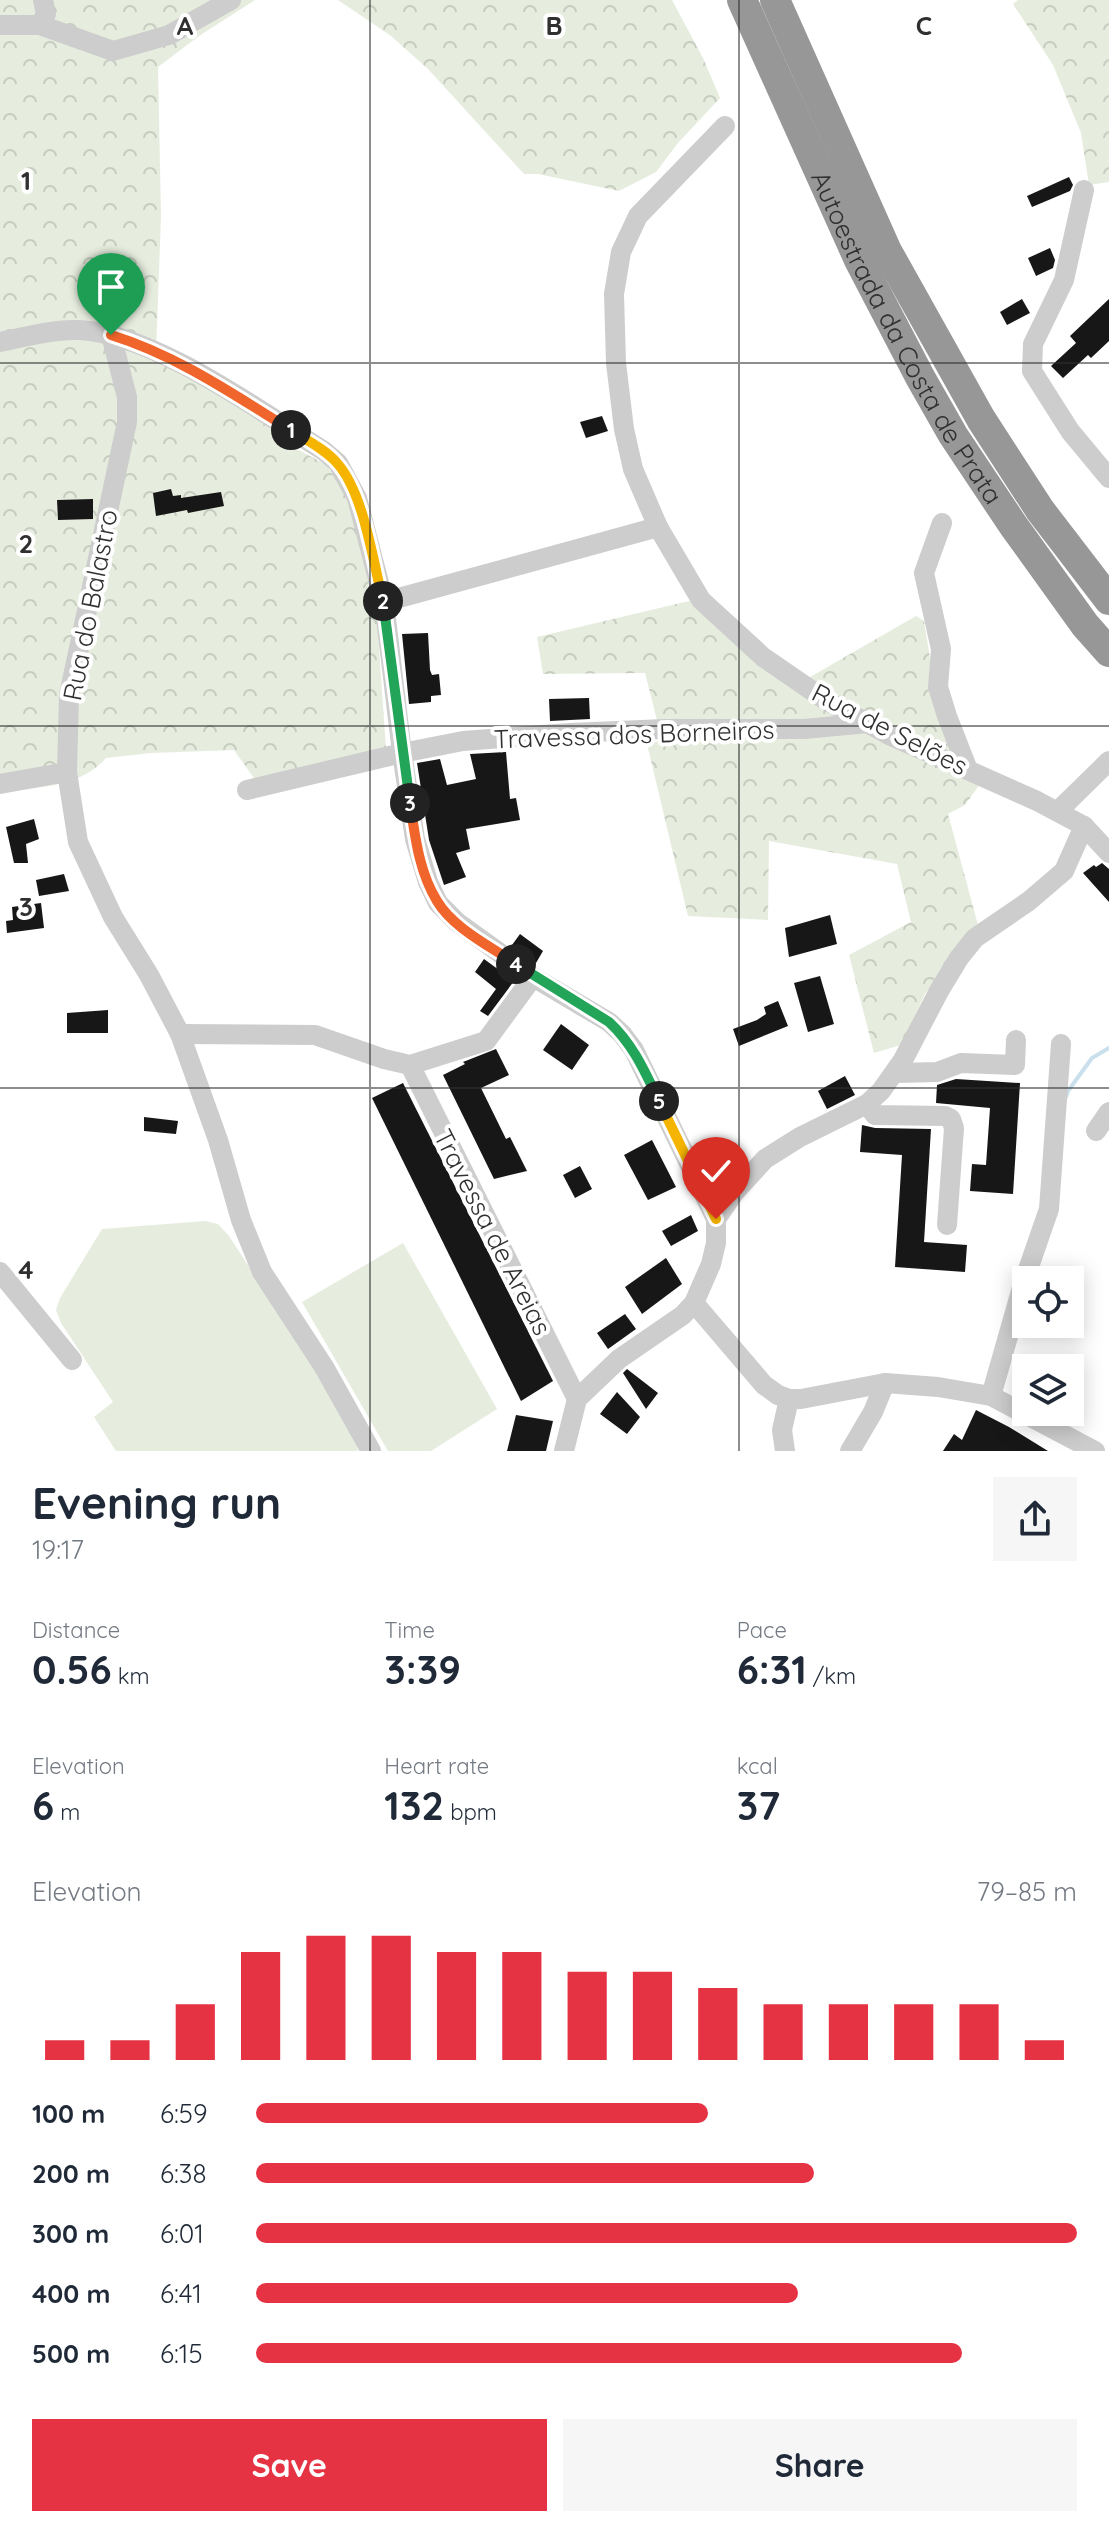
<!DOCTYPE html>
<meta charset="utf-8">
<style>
body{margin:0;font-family:Quicksand,sans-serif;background:#f6f6f7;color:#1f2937;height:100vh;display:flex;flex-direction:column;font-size:30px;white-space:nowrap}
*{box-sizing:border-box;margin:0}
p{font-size:26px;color:#747a83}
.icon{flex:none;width:44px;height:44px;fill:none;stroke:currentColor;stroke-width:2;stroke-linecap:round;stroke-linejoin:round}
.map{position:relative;height:1451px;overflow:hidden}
.side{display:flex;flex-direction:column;background:#fff;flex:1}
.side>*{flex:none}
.fabs{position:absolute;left:1012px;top:1266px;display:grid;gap:16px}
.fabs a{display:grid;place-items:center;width:72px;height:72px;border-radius:0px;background:#fff;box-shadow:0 4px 20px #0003;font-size:40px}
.pin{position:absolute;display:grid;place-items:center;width:68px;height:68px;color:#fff;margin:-82px -34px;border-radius:50% 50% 50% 0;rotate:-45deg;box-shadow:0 0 8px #0007}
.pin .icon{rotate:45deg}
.km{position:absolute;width:40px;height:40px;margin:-20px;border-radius:50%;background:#222;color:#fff;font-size:22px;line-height:40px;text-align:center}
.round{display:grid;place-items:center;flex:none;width:84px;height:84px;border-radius:0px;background:#f6f6f7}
.head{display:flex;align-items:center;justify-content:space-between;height:136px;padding:0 32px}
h1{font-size:44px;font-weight:700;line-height:60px}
.figures{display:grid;grid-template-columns:repeat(3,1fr);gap:12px;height:136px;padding:8px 32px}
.figures div{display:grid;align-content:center}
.figures b{font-size:40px;font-weight:700}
.figures small{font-size:22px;font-weight:400}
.figures p{font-size:22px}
.chart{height:224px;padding:16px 32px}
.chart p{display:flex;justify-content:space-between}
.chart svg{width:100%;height:144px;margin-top:8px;stroke:#e63344;stroke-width:6}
.action{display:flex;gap:16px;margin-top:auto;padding:16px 32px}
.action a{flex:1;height:92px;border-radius:0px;background:#e63344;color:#fff;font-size:32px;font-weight:700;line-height:92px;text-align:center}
.action a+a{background:#f6f6f7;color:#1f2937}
ul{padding:0 32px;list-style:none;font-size:26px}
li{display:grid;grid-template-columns:128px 96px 1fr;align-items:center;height:60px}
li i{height:20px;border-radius:10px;background:#e63344}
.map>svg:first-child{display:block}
.forest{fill:url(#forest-crowns)}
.garden{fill:#e6edde}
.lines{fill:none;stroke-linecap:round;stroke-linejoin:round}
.stream{stroke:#cae0ec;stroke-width:4}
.building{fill:#171717}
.minor{stroke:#cdcdcd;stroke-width:20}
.highway{stroke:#979797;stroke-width:30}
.split-1-casing{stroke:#fff;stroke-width:16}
.split-2-casing{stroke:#fff;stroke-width:16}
.split-3-casing{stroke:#fff;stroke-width:16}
.split-4-casing{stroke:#fff;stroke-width:16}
.split-5-casing{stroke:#fff;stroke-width:16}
.split-6-casing{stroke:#fff;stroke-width:16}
.split-1{stroke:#f0652b;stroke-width:10}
.split-2{stroke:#f5b400;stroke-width:10}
.split-3{stroke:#22a559;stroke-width:10}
.split-4{stroke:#f0652b;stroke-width:10}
.split-5{stroke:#22a559;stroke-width:10}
.split-6{stroke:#f5b400;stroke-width:10}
.grid{fill:none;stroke:#303030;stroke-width:2;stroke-opacity:0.55}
.labels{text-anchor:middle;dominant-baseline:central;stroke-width:8;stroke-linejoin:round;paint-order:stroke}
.street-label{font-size:26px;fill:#303030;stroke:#fff}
.grid-label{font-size:26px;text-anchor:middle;font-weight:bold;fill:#303030;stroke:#fff;stroke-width:8;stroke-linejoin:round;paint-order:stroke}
</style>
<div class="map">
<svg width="1109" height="1451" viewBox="0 0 1109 1451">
<defs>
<pattern id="forest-crowns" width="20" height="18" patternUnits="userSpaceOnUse" patternTransform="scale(2)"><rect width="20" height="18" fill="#e6edde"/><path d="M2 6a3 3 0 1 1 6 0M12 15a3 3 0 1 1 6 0" fill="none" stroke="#c6ccbf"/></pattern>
</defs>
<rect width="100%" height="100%" fill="#fff"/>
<g class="forest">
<path d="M0,0H255L199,36L158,67L161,216L156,353L266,424L293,447L327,465L351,504L374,573L386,750L256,781L234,750L151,753L106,758C80,788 36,787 0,792Z"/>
<path d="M338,0H672L703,58L720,98L678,143L656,172L619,191L538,174H524L428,69L391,36Z"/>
<path d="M1018,0H1109V182L1089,185L1081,133L1053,65L1013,4Z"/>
<path d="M689,601L718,614L791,688L916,616L924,621L932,670L980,784L965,805L948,814L978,925L925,994L901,1045L874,1053L849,955L911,922L897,864L769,841L768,920L688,916L647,744L662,740L645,673L543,674L537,637Z"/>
</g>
<g class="garden">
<path d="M205,1221L218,1224L229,1236L355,1430L358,1451H116L94,1417L113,1402L61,1323L56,1310L60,1298L102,1229Z"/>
<path d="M403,1243L497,1409L431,1451H388L302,1302Z"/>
</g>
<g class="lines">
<path class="stream" d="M1066,1097L1068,1091L1092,1058L1109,1048"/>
</g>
<g class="building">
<path d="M1069,177L1073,185L1070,191L1032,207L1027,196Z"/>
<path d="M1050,248L1055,260L1053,268L1036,276L1028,258Z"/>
<path d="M1022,299L1030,313L1007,325L1000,312Z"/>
<path d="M1109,299V341L1091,358L1088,355L1063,378L1051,366L1076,343L1070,336Z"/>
<path d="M602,416L608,431L586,438L580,422Z"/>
<path d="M171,489L173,496L181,495V498L221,492L224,506L188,513L187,510L156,516L153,493Z"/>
<path d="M93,499V519L58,520L57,500Z"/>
<path d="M428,633L430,670L432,675L439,674L441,695L431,696V702L409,704L402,634Z"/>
<path d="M589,698L590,719L550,721L549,699Z"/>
<path d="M506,752L510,799L516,798L520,820L466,829L470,849L456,853L466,877L444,885L429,840L417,763L440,759L447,785L476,779L470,754Z"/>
<path d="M34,819L39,839L26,844L28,863H14L6,827Z"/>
<path d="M1102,863L1109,869V902L1083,873L1094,865L1096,867Z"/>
<path d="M64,874L69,891L39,896L36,880Z"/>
<path d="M41,903L44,928L7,933L6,921L13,920L12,907Z"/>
<path d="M830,915L837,944L789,957L785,928Z"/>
<path d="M520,934L543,951L536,963L512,945Z"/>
<path d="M484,959L514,981L488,1016L480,1011L496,989L475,972Z"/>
<path d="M820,976L834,1024L808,1032L794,983Z"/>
<path d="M778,1001L788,1026L739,1046L733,1029L757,1020L766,1014L764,1007Z"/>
<path d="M108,1010V1033H67V1013Z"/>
<path d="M561,1024L589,1045L572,1070L543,1050Z"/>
<path d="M496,1049L509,1075L481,1088L506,1139L510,1137L527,1171L494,1179L443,1075L465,1064L463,1062Z"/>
<path d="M845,1076L855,1095L827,1109L818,1091Z"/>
<path d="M956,1079L1020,1083L1013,1194L970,1191L972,1164L986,1165L990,1108L936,1103L937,1085Z"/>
<path d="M403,1083L553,1381L521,1401L372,1098Z"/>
<path d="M144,1117L178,1121L176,1134L144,1131Z"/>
<path d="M862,1125L875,1128L931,1129L924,1242L967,1245L965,1272L895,1267L902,1155L860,1152Z"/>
<path d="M652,1140L676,1187L648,1200L624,1155Z"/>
<path d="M580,1166L592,1189L575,1198L563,1175Z"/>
<path d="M691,1215L698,1231L671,1246L662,1231Z"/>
<path d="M666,1258L682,1284L642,1314L625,1287Z"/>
<path d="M625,1314L636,1329L608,1349L597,1333Z"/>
<path d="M627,1369L658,1393L646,1409L623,1373Z"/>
<path d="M617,1392L640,1417L627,1434L600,1414Z"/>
<path d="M976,1410L1009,1427L1048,1451H943L954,1434L962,1440Z"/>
<path d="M516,1415L553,1421L546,1451H507Z"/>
</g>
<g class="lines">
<g class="minor">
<path d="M0,25H40L113,51L169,35L231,0"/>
<path d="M40,25L46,14L43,0"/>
<path d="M725,126L638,216L621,252L614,294L616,363L624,429L633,469L658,527L701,600L763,657L827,701L889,735L1037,801L1084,826L1109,853"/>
<path d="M1084,190L1064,280L1033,344L1032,371L1070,431L1109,478"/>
<path d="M111,335L127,397V422L69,695L67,772L78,842L113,917L149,975L180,1034L218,1140L241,1220L262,1272L324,1367L371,1451"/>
<path d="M0,342C26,337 53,329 79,330C153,333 260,411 324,451L338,463L357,498L384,602L402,753L415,839L428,882L438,903L457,922L533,977L609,1022L622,1034L634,1050L716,1219"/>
<path d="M942,523L924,573L941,649L938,687L947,716L968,770"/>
<path d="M384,602L658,527"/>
<path d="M0,784L67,772"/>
<path d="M247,790L402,753L463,741L570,733L665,729H804L868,723"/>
<path d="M1058,811L1109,761"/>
<path d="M180,1034L315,1035L384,1059L410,1065L486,1041L533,977"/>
<path d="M410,1065L577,1399"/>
<path d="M896,1073L937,1072L961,1063L1015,1065L1016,1040"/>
<path d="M867,1104L875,1115L945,1116L951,1119L954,1128L947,1225"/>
<path d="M1096,1131L1109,1112"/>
<path d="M0,1272L72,1360"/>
<path d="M694,1303L764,1385L778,1395L789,1399H801L885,1383L938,1387L991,1396L1095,1451"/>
<path d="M991,1396L1023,1284L1049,1209L1061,1044"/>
<path d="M564,1451L577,1399L619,1359L683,1315L694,1303L711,1264L716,1243V1219L734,1193L765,1159L800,1137L867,1104L881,1091L903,1060L939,991L959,958L975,938L1029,901L1064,871L1084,826"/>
<path d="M785,1451L782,1430L789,1399"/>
<path d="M850,1451L873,1412L885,1383"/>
</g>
<g class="highway">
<path id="s1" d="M742,0L859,260L920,377L953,435L1013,525L1085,625L1109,652"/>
<path d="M775,0L887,251L981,419L1040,510L1109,600"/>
</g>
</g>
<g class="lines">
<g class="split-1-casing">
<path id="split-1" d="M111,335C176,355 233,394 291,430"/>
</g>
<g class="split-2-casing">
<path id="split-2" d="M291,430C306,440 325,449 337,463C364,493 373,562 383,601"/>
</g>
<g class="split-3-casing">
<path id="split-3" d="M383,601L410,803"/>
</g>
<g class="split-4-casing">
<path id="split-4" d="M410,803C415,836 419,872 437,901C453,928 490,946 516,964"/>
</g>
<g class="split-5-casing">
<path id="split-5" d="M516,964L609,1022C633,1044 645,1072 659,1101"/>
</g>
<g class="split-6-casing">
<path id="split-6" d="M659,1101L716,1219"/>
</g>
<use href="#split-1" class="split-1"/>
<use href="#split-2" class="split-2"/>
<use href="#split-3" class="split-3"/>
<use href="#split-4" class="split-4"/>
<use href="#split-5" class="split-5"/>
<use href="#split-6" class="split-6"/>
</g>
<path class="grid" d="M370,0V1451M739,0V1451M0,363H1109M0,726H1109M0,1088H1109"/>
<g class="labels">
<g class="street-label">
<text stroke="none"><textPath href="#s1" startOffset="376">Autoestrada da Costa de Prata</textPath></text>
<text transform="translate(90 605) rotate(-79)">Rua do Balastro</text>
<text transform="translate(890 729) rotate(27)">Rua de Selões</text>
<text transform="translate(634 734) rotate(-2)">Travessa dos Borneiros</text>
<text transform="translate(493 1232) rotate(63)">Travessa de Areias</text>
</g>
</g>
<g class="grid-label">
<text x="185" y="35">A</text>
<text x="554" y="35">B</text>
<text x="924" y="35">C</text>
<text x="26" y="190">1</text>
<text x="26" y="553">2</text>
<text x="26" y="916">3</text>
<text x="26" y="1279">4</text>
</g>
</svg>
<div class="fabs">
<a><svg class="icon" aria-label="locate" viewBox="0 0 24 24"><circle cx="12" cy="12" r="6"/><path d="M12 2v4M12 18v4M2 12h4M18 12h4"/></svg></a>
<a><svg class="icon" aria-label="layers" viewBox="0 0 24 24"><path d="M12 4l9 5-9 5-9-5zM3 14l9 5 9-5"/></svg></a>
</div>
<div class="pin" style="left:111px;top:335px;background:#1e9e55"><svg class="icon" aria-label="arrive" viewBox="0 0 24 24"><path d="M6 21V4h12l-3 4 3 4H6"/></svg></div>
<div class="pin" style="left:716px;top:1219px;background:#d93025"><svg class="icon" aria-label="check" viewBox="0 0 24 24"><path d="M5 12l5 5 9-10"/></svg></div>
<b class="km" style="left:291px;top:430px">1</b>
<b class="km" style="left:383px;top:601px">2</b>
<b class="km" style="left:410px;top:803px">3</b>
<b class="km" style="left:516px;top:964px">4</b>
<b class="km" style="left:659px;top:1101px">5</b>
</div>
<section class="side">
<div class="head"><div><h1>Evening run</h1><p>19:17</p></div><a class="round"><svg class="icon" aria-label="share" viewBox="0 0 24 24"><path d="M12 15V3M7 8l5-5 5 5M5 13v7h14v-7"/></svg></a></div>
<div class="figures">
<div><p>Distance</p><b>0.56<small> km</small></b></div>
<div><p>Time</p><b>3:39</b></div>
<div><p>Pace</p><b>6:31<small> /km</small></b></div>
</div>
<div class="figures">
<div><p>Elevation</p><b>6<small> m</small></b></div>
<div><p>Heart rate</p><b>132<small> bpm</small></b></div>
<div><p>kcal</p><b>37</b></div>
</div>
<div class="chart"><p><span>Elevation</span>79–85 m</p>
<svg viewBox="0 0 160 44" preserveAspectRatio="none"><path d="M5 44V38M15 44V38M25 44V27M35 44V11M45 44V6M55 44V6M65 44V11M75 44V11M85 44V17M95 44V17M105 44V22M115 44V27M125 44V27M135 44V27M145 44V27M155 44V38"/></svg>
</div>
<ul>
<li><b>100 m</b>6:59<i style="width:55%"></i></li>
<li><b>200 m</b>6:38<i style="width:68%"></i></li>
<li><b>300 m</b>6:01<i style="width:100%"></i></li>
<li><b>400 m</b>6:41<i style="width:66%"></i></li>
<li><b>500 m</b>6:15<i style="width:86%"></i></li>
</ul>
<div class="action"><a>Save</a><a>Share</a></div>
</section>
